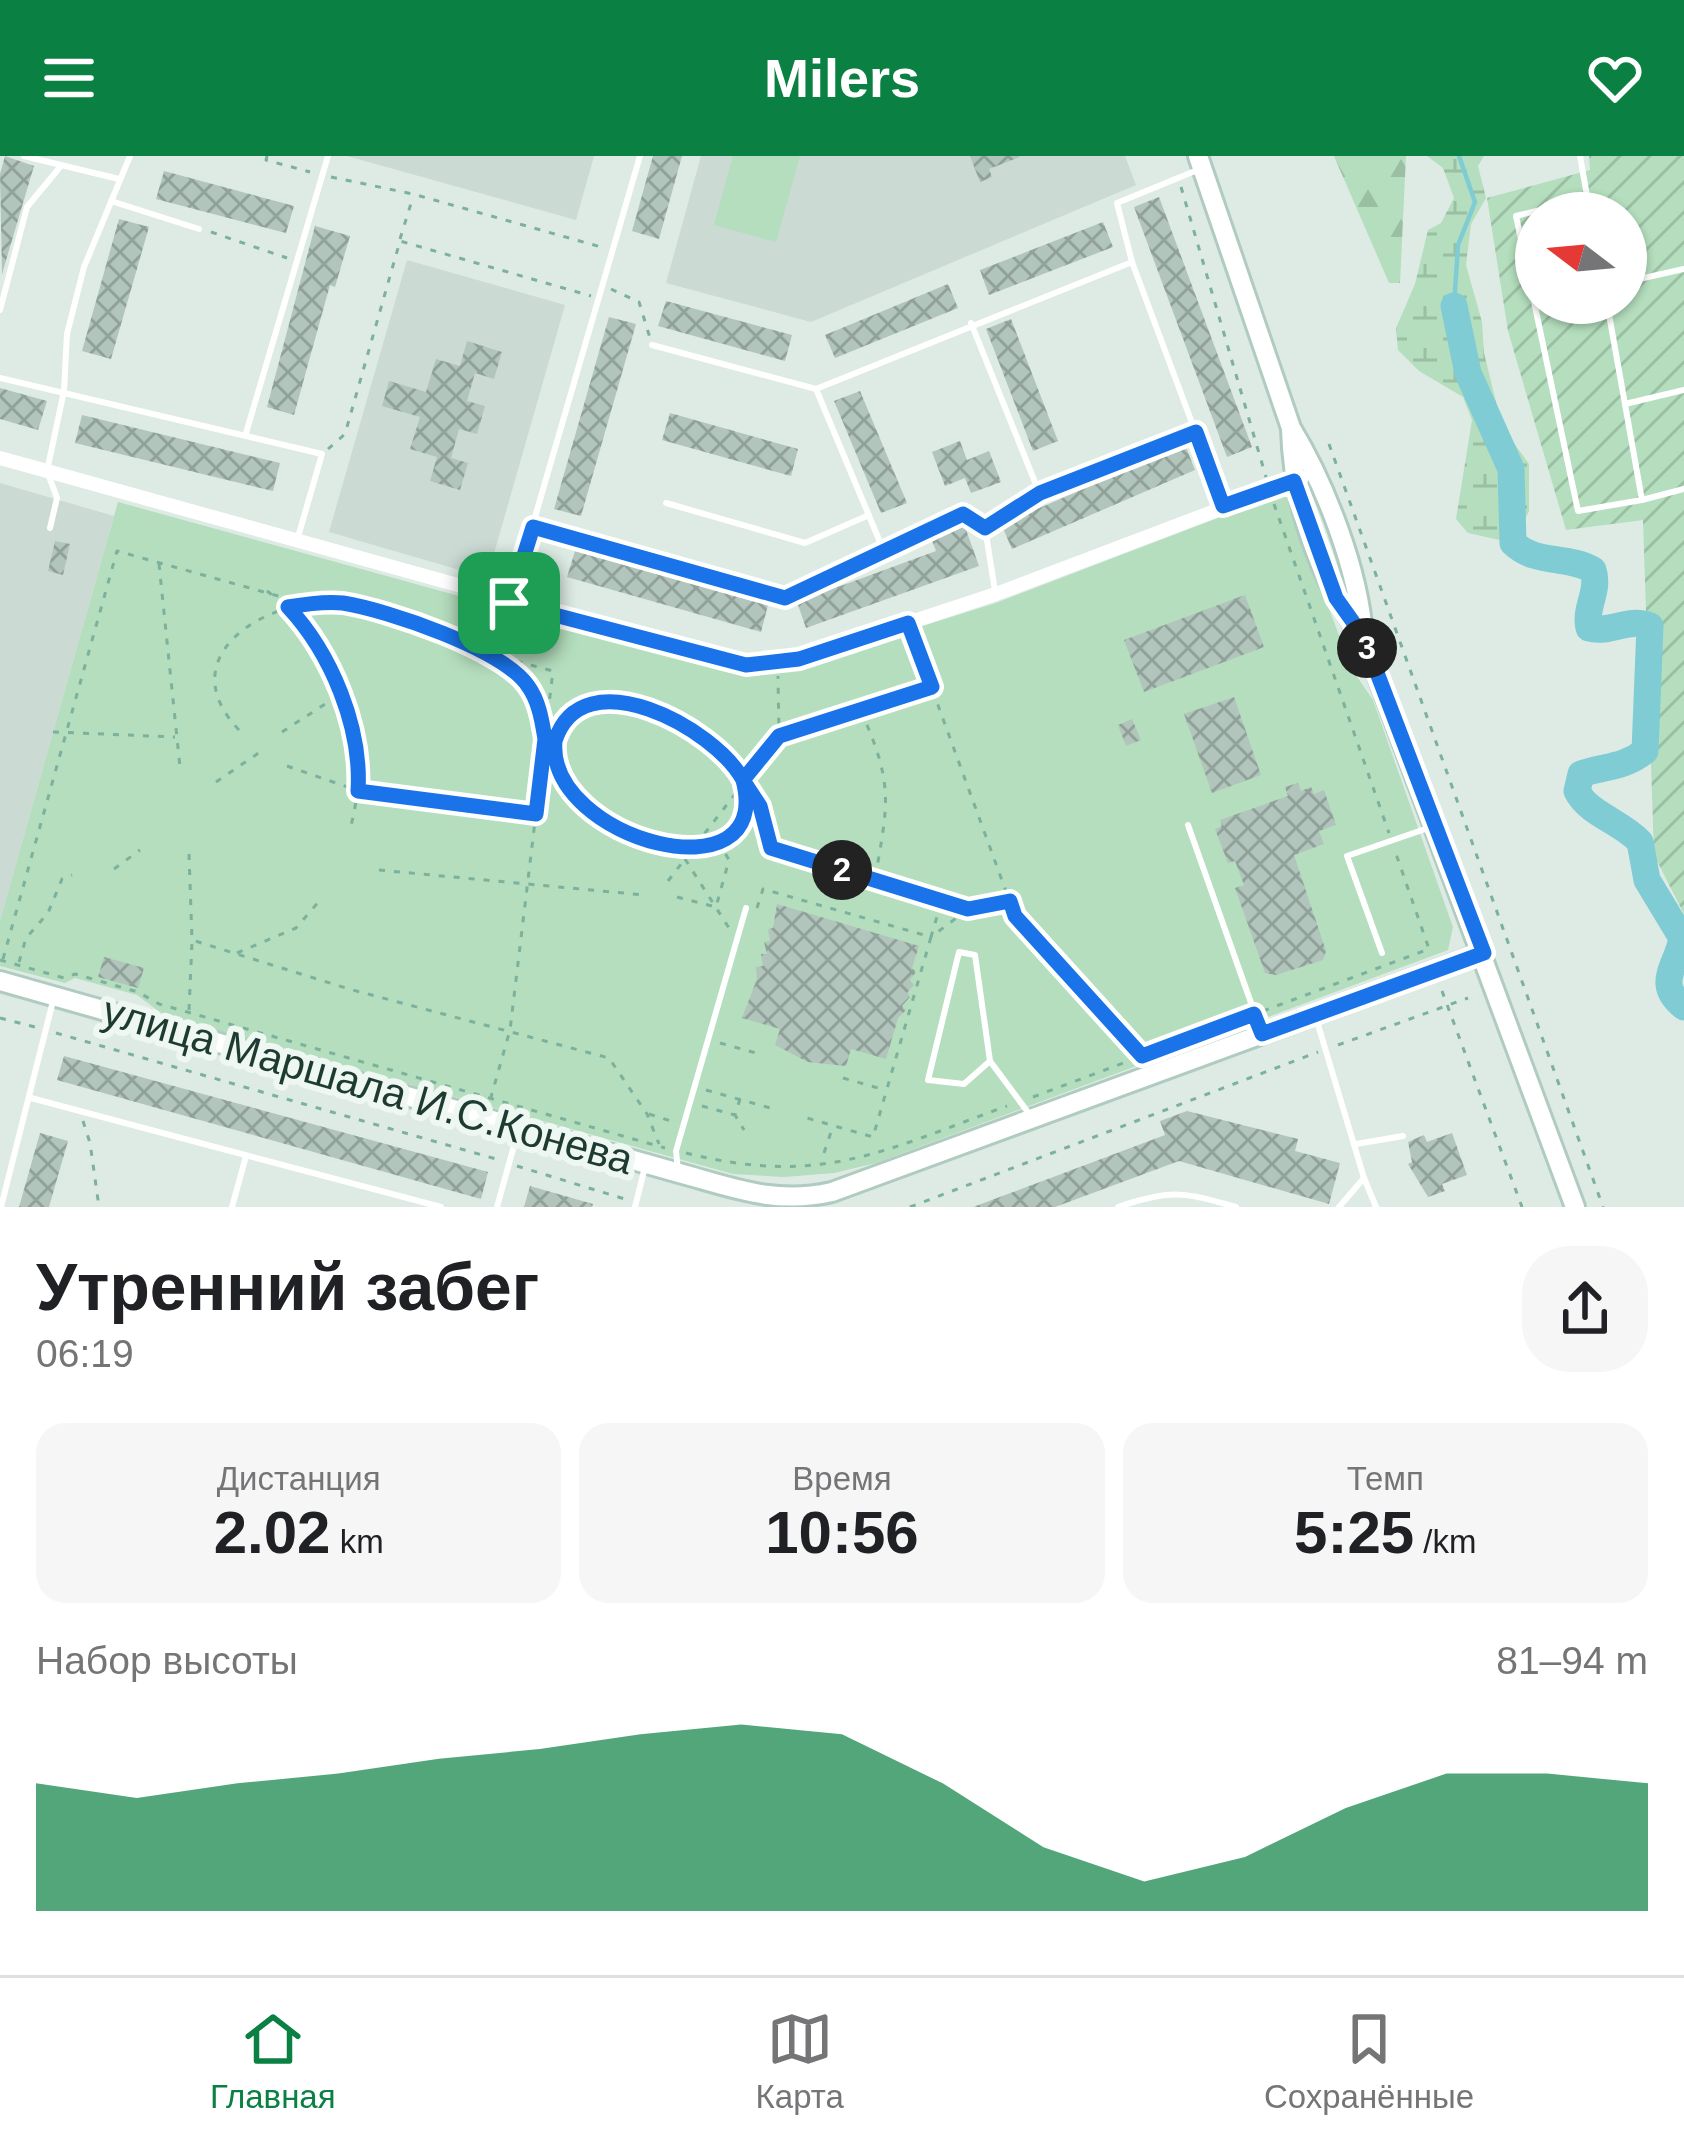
<!DOCTYPE html>
<html lang="ru">
<meta charset="utf-8">
<style>
body{margin:0;font-family:Arial,sans-serif;background:#f6f6f6;color:#202124;height:100vh;display:flex;flex-direction:column;font-size:45px;white-space:nowrap}
*{box-sizing:border-box;margin:0}
p{font-size:39px;color:#757577}
.icon{flex:none;width:66px;height:66px;fill:none;stroke:currentColor;stroke-width:2;stroke-linecap:round;stroke-linejoin:round}
.map{position:relative;height:1051px;overflow:hidden}
.panel{display:flex;flex-direction:column;background:#fff;flex:1}
.panel>*{flex:none}
.needle{width:78px;rotate:286deg}
.fabs{position:absolute;left:1515px;top:36px;display:grid;gap:24px}
.fabs a{display:grid;place-items:center;width:132px;height:132px;border-radius:50%;background:#fff;box-shadow:0 3px 9px #0004;font-size:60px}
.pin{position:absolute;display:grid;place-items:center;width:102px;height:102px;color:#fff;margin:-51px;border-radius:24px;box-shadow:0 6px 18px #0006}
.km{position:absolute;width:60px;height:60px;margin:-30px;border-radius:50%;background:#222;color:#fff;font-size:33px;line-height:60px;text-align:center}
.round{display:grid;place-items:center;flex:none;width:126px;height:126px;border-radius:48px;background:#f6f6f6}
.overview{display:flex;align-items:center;justify-content:space-between;height:204px;padding:0 36px}
h1{font-size:66px;font-weight:700;line-height:90px}
.figures{display:grid;grid-template-columns:repeat(3,1fr);gap:18px;height:204px;padding:12px 36px}
.figures div{display:grid;align-content:center;border-radius:30px;background:#f6f6f6;text-align:center}
.figures b{font-size:60px;font-weight:700}
.figures small{font-size:33px;font-weight:400}
.figures p{font-size:33px}
.chart{height:336px;padding:24px 36px}
.chart p{display:flex;justify-content:space-between}
.chart svg{width:100%;height:216px;margin-top:12px;fill:#0b8043;opacity:.7}
header{display:flex;justify-content:space-between;align-items:center;height:156px;padding:0 36px;background:#0b8043;color:#fff;font-size:54px;font-weight:700}
.menu{display:flex;justify-content:space-around;align-items:center;height:168px;border-top:3px solid #e0e0e0;background:#fff;font-size:33px;color:#757577}
.menu a{display:grid;justify-items:center;gap:6px}
.menu .selected{color:#0b8043}
.map>svg:first-child{display:block}
.built{fill:#cbdad3}
.green{fill:#b4debd}
.forest{fill:url(#forest-firs)}
.wetland{fill:url(#wetland-marsh)}
.garden{fill:url(#garden-furrows);fill-rule:evenodd}
.lines{fill:none;stroke-linecap:round;stroke-linejoin:round}
.stream{stroke:#80ccd5;stroke-width:4.5}
.river{stroke:#80ccd5;stroke-width:27}
.building{fill:url(#building-cross-hatch)}
.secondary-casing{stroke:#b0cbc0;stroke-width:24}
.path{stroke:#7bb19d;stroke-width:3;stroke-dasharray:6 9;stroke-linecap:butt}
.lane{stroke:#fff;stroke-width:6}
.street{stroke:#fff;stroke-width:14}
.secondary{stroke:#fff;stroke-width:18}
.route-casing{stroke:#fff;stroke-width:24}
.route{stroke:#1a73e8;stroke-width:15}
.labels{text-anchor:middle;dominant-baseline:central;stroke-width:12;stroke-linejoin:round;paint-order:stroke}
.street-label{font-size:42px;fill:#1e3b32;stroke:#eef7f2}
</style>
<header><svg class="icon" aria-label="menu" viewBox="0 0 24 24"><path d="M4 6h16M4 12h16M4 18h16"/></svg>Milers<svg class="icon" aria-label="heart" viewBox="0 0 24 24"><path d="M12 20l-8-8c-3-5 5-10 8-4 3-6 11-1 8 4z"/></svg></header>
<div class="map">
<svg width="1684" height="1051" viewBox="0 0 1684 1051">
<defs>
<pattern id="forest-firs" width="22" height="20" patternUnits="userSpaceOnUse" patternTransform="scale(3)"><rect width="22" height="20" fill="#b4debd"/><path d="M5 1l3.5 6h-7zM16 11l3.5 6h-7z" fill="#9abfa3"/></pattern>
<pattern id="wetland-marsh" width="20" height="14" patternUnits="userSpaceOnUse" patternTransform="scale(3)"><rect width="20" height="14" fill="#b4debd"/><path d="M1 5h8M5 5V1M11 12h8M15 12V8" fill="none" stroke="#9abfa3"/></pattern>
<pattern id="garden-furrows" width="10" height="10" patternUnits="userSpaceOnUse" patternTransform="scale(3)"><rect width="10" height="10" fill="#b4debd"/><path d="M-1 1l2-2M0 10L10 0M9 11l2-2" fill="none" stroke="#9abfa3"/></pattern>
<pattern id="building-cross-hatch" width="8" height="8" patternUnits="userSpaceOnUse" patternTransform="scale(3)"><rect width="8" height="8" fill="#b2c5bd"/><path d="M0 0l8 8M0 8l8-8" fill="none" stroke="#90a19a"/></pattern>
</defs>
<rect width="100%" height="100%" fill="#ddebe4"/>
<g class="built">
<path d="M347,0H594L576,64Z"/>
<path d="M701,0H1125L1136,29L811,166L666,127Z"/>
<path d="M407,104L565,149L487,422L329,376Z"/>
<path d="M0,327L114,360L0,765Z"/>
</g>
<g class="green">
<path d="M733,0H800L776,86L714,69Z"/>
<path d="M1286,336L1351,512L1373,544L1453,771L1448,794L876,1007L834,1017L784,1021L733,1018L165,860L137,839L75,822L65,827L0,810V765L118,346L743,518L795,510L996,447Z"/>
</g>
<path class="forest" d="M1334,0H1406L1400,127H1389Z"/>
<path class="wetland" d="M1427,0H1484L1478,10L1486,42L1471,68L1466,109L1482,166L1484,197L1498,254L1508,279L1529,308V355L1513,387L1468,377L1456,363L1472,264L1463,241L1419,215L1398,194L1396,172L1415,128L1428,74L1441,67L1454,42L1443,12Z"/>
<path class="garden" d="M1589,0H1684V758L1654,699L1643,364L1566,374L1508,175L1487,42L1590,14ZM1536,57H1626V147H1536Z"/>
<g class="lines">
<path class="stream" d="M1454,150L1458,89L1475,46L1459,0"/>
<path class="river" d="M1454,150L1468,217L1511,313L1513,387C1536,409 1567,399 1593,414C1600,435 1584,452 1589,472C1610,478 1628,461 1650,470L1645,595C1624,612 1604,610 1581,618L1577,635C1588,658 1622,666 1640,686L1647,724L1682,782C1677,811 1654,827 1684,851"/>
</g>
<g class="building">
<path d="M5,0L34,10L2,118L0,18Z"/>
<path d="M653,0H682L659,83L632,75Z"/>
<path d="M970,0H1019L1020,1L989,13L992,21L980,26Z"/>
<path d="M164,15L294,50L286,77L156,43Z"/>
<path d="M1159,41L1252,291L1227,301L1134,51Z"/>
<path d="M119,63L149,71L111,203L82,195Z"/>
<path d="M1103,66L1113,91L989,139L980,114Z"/>
<path d="M315,70L350,80L335,131L330,129L294,259L267,251Z"/>
<path d="M948,128L958,152L835,202L825,179Z"/>
<path d="M666,145L792,179L785,205L658,170Z"/>
<path d="M609,161L636,168L581,360L554,353Z"/>
<path d="M1011,163L1058,285L1033,295L986,173Z"/>
<path d="M467,185L502,196L494,223L475,217L467,245L485,250L477,278L459,273L451,302L468,307L460,334L430,325L437,301L410,293L420,261L382,250L389,225L426,236L436,203L460,210Z"/>
<path d="M0,232L47,245L38,274L0,263Z"/>
<path d="M860,235L907,347L881,357L834,245Z"/>
<path d="M670,257L798,293L791,320L662,284Z"/>
<path d="M82,259L280,307L273,335L75,287Z"/>
<path d="M960,285L967,304L989,295L1001,326L971,337L965,322L945,330L932,296Z"/>
<path d="M1185,289L1195,314L1012,393L1002,370L1014,363Z"/>
<path d="M964,368L979,410L806,472L797,446L936,395L931,382Z"/>
<path d="M55,385L70,388L63,419L48,415Z"/>
<path d="M575,395L768,449L761,476L567,421Z"/>
<path d="M1245,439L1264,491L1144,536L1124,484Z"/>
<path d="M1234,541L1261,619L1212,637L1184,558Z"/>
<path d="M1132,563L1141,584L1126,590L1118,569Z"/>
<path d="M1298,627L1301,635L1311,631L1314,638L1324,634L1336,669L1319,675L1324,688L1294,699L1326,795L1323,804L1276,819L1265,817L1235,732L1244,729L1235,705L1228,707L1215,673L1222,670L1220,664L1288,640L1285,631Z"/>
<path d="M777,748L919,790L912,812L916,816L910,824L914,829L907,837L910,841L902,850L906,854L898,862L886,903L851,893L846,910L808,906L775,889L780,873L742,862L757,823L756,811L763,810L761,798H767L764,786L770,785L768,773L773,772Z"/>
<path d="M104,801L144,812L138,832L98,821Z"/>
<path d="M64,900L488,1016L481,1043L57,924Z"/>
<path d="M1187,955L1298,983L1295,995L1340,1007L1329,1048L1179,1005L1055,1051H973L1165,979L1160,965Z"/>
<path d="M40,977L68,985L49,1051H19Z"/>
<path d="M1452,977L1467,1019L1442,1028L1445,1035L1428,1041L1408,1008L1412,1006L1408,986L1424,979L1427,986Z"/>
<path d="M530,1030L593,1048L592,1051H524Z"/>
</g>
<g class="lines">
<g class="secondary-casing">
<g id="secondary">
<path d="M1198,0L1291,272C1325,328 1359,415 1363,480L1575,1051"/>
<path d="M1291,273C1293,345 1318,423 1363,480"/>
<path d="M0,825L679,1017C734,1032 775,1049 832,1036L1483,797"/>
</g>
</g>
<g class="path">
<path d="M267,0L266,4L310,16"/>
<path d="M331,21L413,38L601,91"/>
<path d="M1181,31L1266,321"/>
<path d="M211,76L287,102"/>
<path d="M400,83L413,41"/>
<path d="M611,133L639,146L650,182"/>
<path d="M1329,288L1603,1051"/>
<path d="M328,293L345,278L400,85L591,140"/>
<path d="M1274,348L1389,677"/>
<path d="M159,408L180,611"/>
<path d="M267,435C334,485 374,588 351,669"/>
<path d="M912,478L1015,760L1141,899"/>
<path d="M487,499L529,530L545,583L553,584"/>
<path d="M593,548C618,546 643,550 666,559C704,574 768,619 740,667C732,680 718,689 702,691C679,693 651,690 630,680C585,658 506,573 593,548Z"/>
<path d="M861,555C893,627 889,645 875,722"/>
<path d="M239,574C180,512 239,460 305,448"/>
<path d="M53,576L175,581"/>
<path d="M282,576L339,539"/>
<path d="M781,580L931,531"/>
<path d="M287,610L359,635L536,658"/>
<path d="M744,624L764,661L771,692L968,753L1008,745"/>
<path d="M216,626L260,596"/>
<path d="M189,698L192,784L349,833L609,902L647,958L659,988"/>
<path d="M685,703L729,772"/>
<path d="M114,713L140,694"/>
<path d="M379,714L644,739"/>
<path d="M668,725L779,581L778,520"/>
<path d="M677,741L716,751L729,704L719,686"/>
<path d="M941,747L931,781L967,754"/>
<path d="M757,752L763,733L931,781L873,981L807,962"/>
<path d="M237,797L296,772L321,743"/>
<path d="M3,803L117,395L307,448L342,447L387,459L478,495L553,515L510,874L491,941"/>
<path d="M0,804L64,822L75,818L138,836L159,848L665,992"/>
<path d="M19,806L26,782L48,757L62,723L72,719"/>
<path d="M1442,835L1522,1051"/>
<path d="M189,854L192,786"/>
<path d="M1263,855L1429,793L1394,692"/>
<path d="M0,862L35,871"/>
<path d="M56,877L496,1003"/>
<path d="M720,887L763,899"/>
<path d="M1338,889L1468,842"/>
<path d="M843,922L885,934"/>
<path d="M706,934L774,953"/>
<path d="M1033,941L1243,862"/>
<path d="M740,943L735,959L744,974"/>
<path d="M702,950L735,959"/>
<path d="M649,958L674,966"/>
<path d="M83,965L90,987L99,1051"/>
<path d="M686,997C821,1031 883,995 1007,950"/>
<path d="M824,997L833,970"/>
<path d="M517,1010L628,1044"/>
<path d="M910,1051L1318,896"/>
</g>
<g class="lane">
<path d="M24,0L119,23"/>
<path d="M1580,0L1590,57"/>
<path d="M1200,13L1117,47L1132,106L1223,350"/>
<path d="M1588,42L1516,60L1578,355L1642,344"/>
<path d="M111,45L199,73"/>
<path d="M1626,126L1684,113"/>
<path d="M1607,147L1642,344L1684,333"/>
<path d="M0,154L27,51L60,11"/>
<path d="M971,167L1039,336"/>
<path d="M652,189L816,233L1132,106"/>
<path d="M0,222L322,298L298,381"/>
<path d="M816,233L885,398"/>
<path d="M1625,248L1684,234"/>
<path d="M246,277L328,0"/>
<path d="M666,347L805,387L869,359"/>
<path d="M533,371L785,443L963,358L985,372L1040,337L1196,276"/>
<path d="M50,372L57,342L47,315L64,235L67,178L84,111L130,0"/>
<path d="M985,372L995,435"/>
<path d="M512,440L640,0"/>
<path d="M1188,669L1261,875"/>
<path d="M1382,797L1347,700L1431,671"/>
<path d="M1316,862L1364,1022L1376,1051"/>
<path d="M990,905L964,928L928,924L959,796L975,799L990,905L1030,959"/>
<path d="M31,942L441,1051"/>
<path d="M1356,988L1403,980"/>
<path d="M678,1014L676,995L746,752"/>
<path d="M1,1051L53,845"/>
<path d="M232,1051L246,1000"/>
<path d="M497,1051L518,975"/>
<path d="M635,1051L645,1011"/>
<path d="M1118,1051C1171,1033 1184,1036 1236,1051"/>
<path d="M1339,1051L1364,1022"/>
</g>
<path class="street" d="M0,302L746,509L799,503L996,438L1302,322"/>
<use href="#secondary" class="secondary"/>
</g>
<g class="lines">
<g class="route-casing">
<path id="route" d="M509,447L746,509L799,503L908,467L932,531L779,580L743,624C715,572 582,500 555,585L545,583C542,565 539,545 528,530C503,493 387,454 343,447C325,445 305,448 288,451C331,497 362,571 358,635L536,658L545,583L555,585C546,684 775,745 743,624L760,650L771,692L968,753L1010,745L1015,760L1142,900L1254,858L1262,878L1484,797L1363,480L1336,442L1294,325L1223,350L1196,276L1040,337L985,372L963,358L785,442L533,371L509,447"/>
</g>
<use href="#route" class="route"/>
</g>
<g class="labels">
<g class="street-label">
<text transform="translate(368 929) rotate(16)">улица Маршала И.С.Конева</text>
</g>
</g>
</svg>
<div class="fabs">
<a><svg class="needle" viewBox="-14 -14 28 28"><path d="M0-13l5 13h-10z" fill="#e53935"/><path d="M0 13l5-13h-10z" fill="#757577"/></svg></a>
</div>
<div class="pin" style="left:509px;top:447px;background:#1e9e55"><svg class="icon" aria-label="arrive" viewBox="0 0 24 24"><path d="M6 21V4h12l-3 4 3 4H6"/></svg></div>
<b class="km" style="left:842px;top:714px">2</b>
<b class="km" style="left:1367px;top:492px">3</b>
</div>
<section class="panel">
<div class="overview"><div><h1>Утренний забег</h1><p>06:19</p></div><a class="round"><svg class="icon" aria-label="share" viewBox="0 0 24 24"><path d="M12 15V3M7 8l5-5 5 5M5 13v7h14v-7"/></svg></a></div>
<div class="figures">
<div><p>Дистанция</p><b>2.02<small> km</small></b></div>
<div><p>Время</p><b>10:56</b></div>
<div><p>Темп</p><b>5:25<small> /km</small></b></div>
</div>
<div class="chart"><p><span>Набор высоты</span>81–94 m</p>
<svg viewBox="0 0 160 44" preserveAspectRatio="none"><path d="M0 44V18L10 21L20 18L30 16L40 13L50 11L60 8L70 6L80 8L90 18L100 31L110 38L120 33L130 23L140 16L150 16L160 18V44z"/></svg>
</div>
</section>
<nav class="menu">
<a class="selected"><svg class="icon" aria-label="home" viewBox="0 0 24 24"><path d="M3 11l9-7 9 7M6 9v11h12V9"/></svg>Главная</a>
<a><svg class="icon" aria-label="map" viewBox="0 0 24 24"><path d="M3 6l6-2 6 2 6-2v14l-6 2-6-2-6 2zM9 4v14M15 6v14"/></svg>Карта</a>
<a><svg class="icon" aria-label="saved" viewBox="0 0 24 24"><path d="M7 4h10v16l-5-4-5 4z"/></svg>Сохранённые</a>
</nav>
